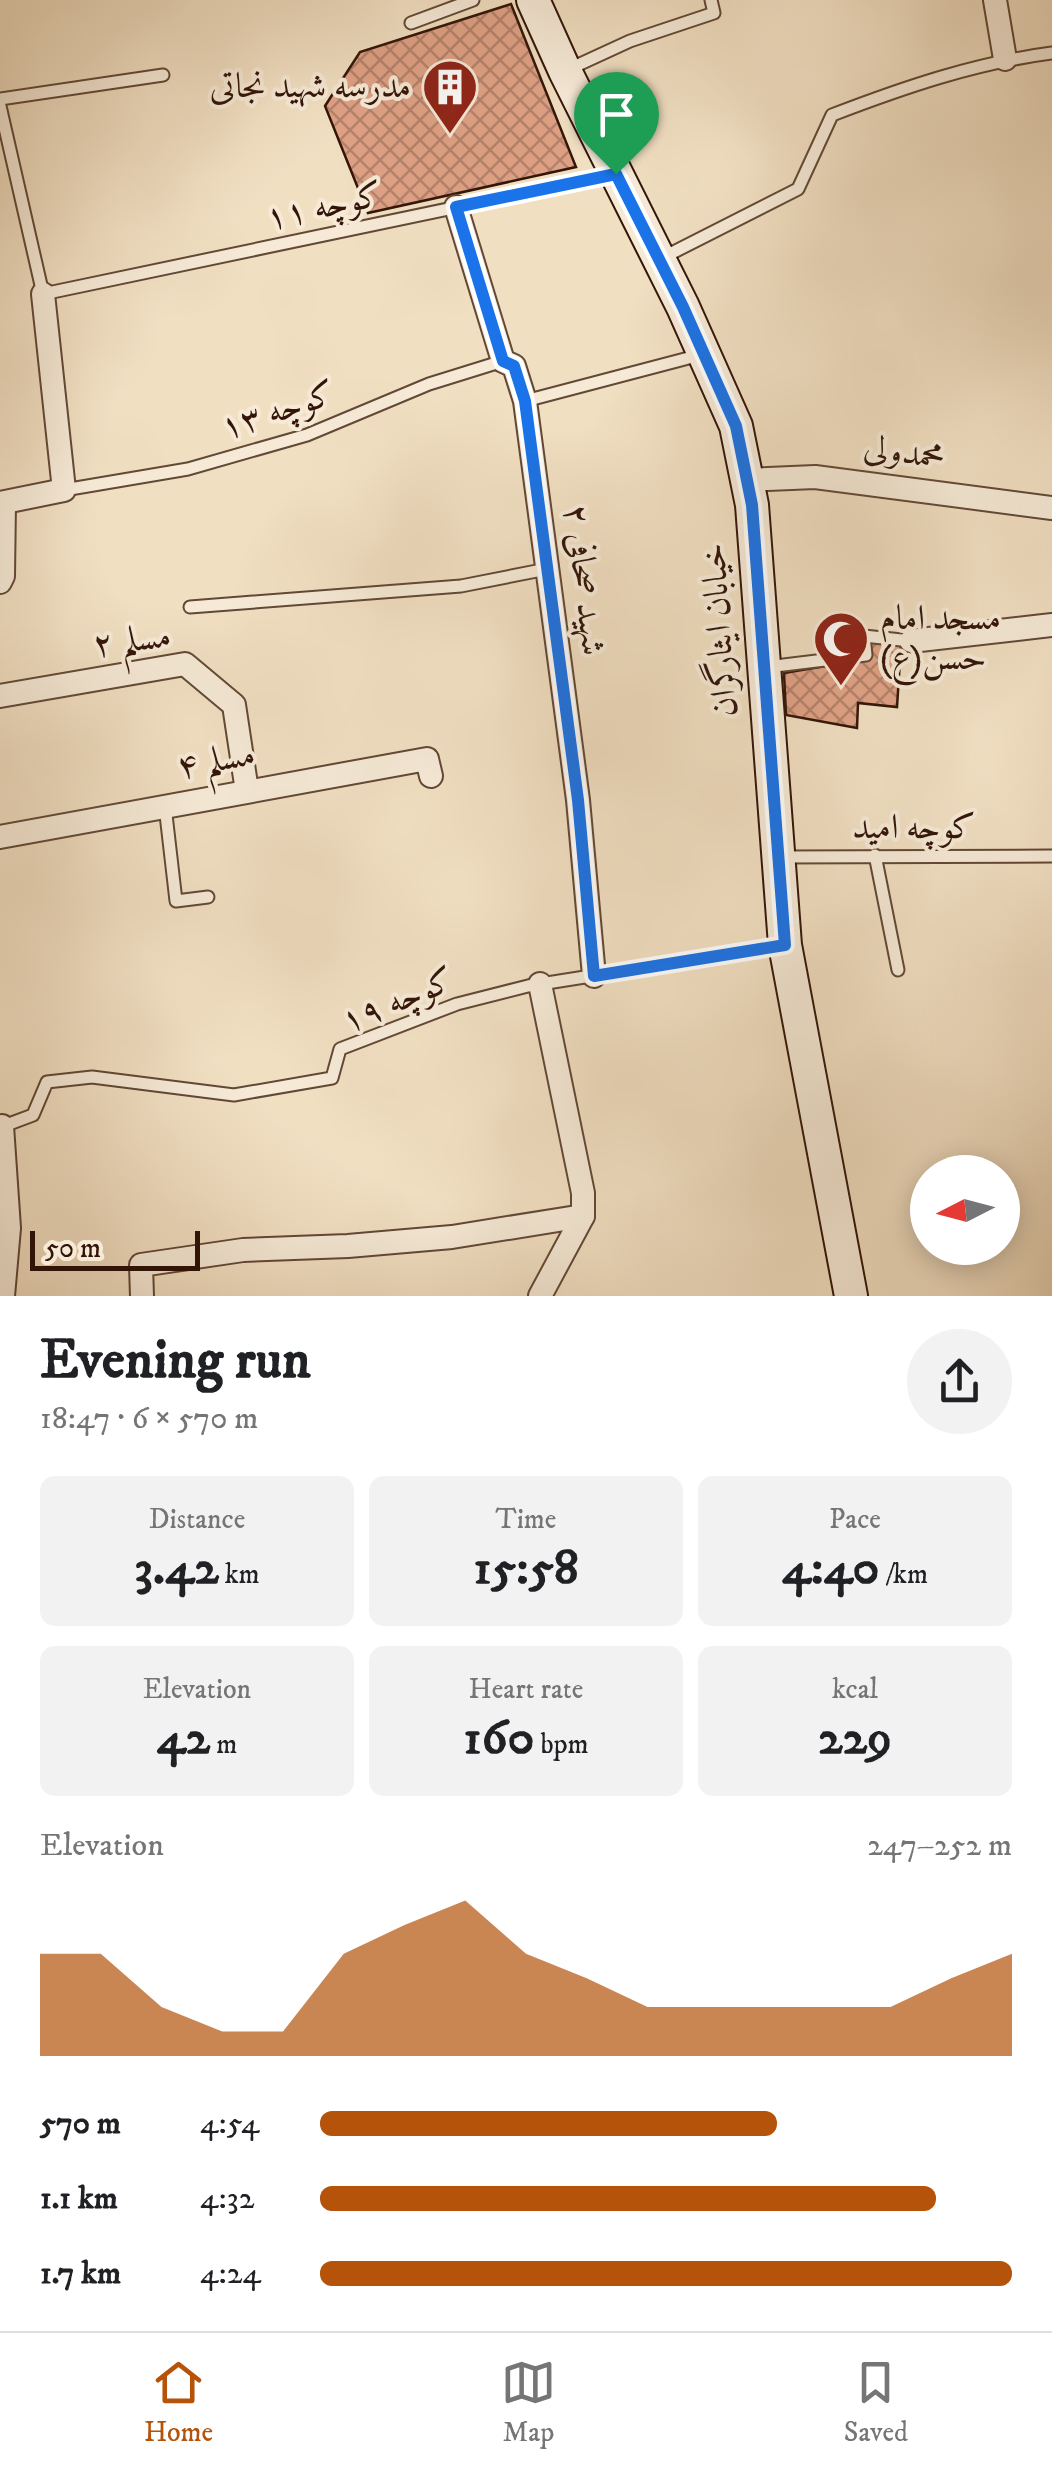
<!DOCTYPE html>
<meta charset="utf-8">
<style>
body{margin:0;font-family:"IM FELL DW Pica",Amiri,serif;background:#f2f2f2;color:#202124;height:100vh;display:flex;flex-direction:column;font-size:38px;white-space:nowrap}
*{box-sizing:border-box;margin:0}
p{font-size:32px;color:#757577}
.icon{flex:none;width:55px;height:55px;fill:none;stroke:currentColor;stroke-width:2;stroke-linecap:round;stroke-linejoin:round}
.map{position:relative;height:1296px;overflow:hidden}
.sheet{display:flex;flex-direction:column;background:#fff;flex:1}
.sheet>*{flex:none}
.needle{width:65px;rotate:264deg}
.tools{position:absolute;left:910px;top:1155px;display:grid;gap:20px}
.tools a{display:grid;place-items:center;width:110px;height:110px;border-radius:50%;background:#fff;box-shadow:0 5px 25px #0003;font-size:50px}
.scale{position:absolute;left:30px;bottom:25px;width:170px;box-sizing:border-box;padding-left:10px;border:5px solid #331508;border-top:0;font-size:28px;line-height:35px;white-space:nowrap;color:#331508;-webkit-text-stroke:8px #f6ead7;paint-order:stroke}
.pin{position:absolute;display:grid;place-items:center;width:85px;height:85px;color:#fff;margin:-102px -42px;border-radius:50% 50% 50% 0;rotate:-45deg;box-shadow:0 0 10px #0007}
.pin .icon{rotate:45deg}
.round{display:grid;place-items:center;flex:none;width:105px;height:105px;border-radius:52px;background:#f2f2f2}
.summary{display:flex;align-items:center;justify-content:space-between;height:170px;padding:0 40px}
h1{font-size:55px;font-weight:700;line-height:75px}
.stats{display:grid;grid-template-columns:repeat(3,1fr);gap:15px;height:170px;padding:10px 40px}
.stats div{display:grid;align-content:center;border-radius:15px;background:#f2f2f2;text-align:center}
.stats b{font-size:50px;font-weight:700}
.stats small{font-size:28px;font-weight:400}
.stats p{font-size:28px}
.chart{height:280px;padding:20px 40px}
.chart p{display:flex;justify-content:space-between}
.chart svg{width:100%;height:180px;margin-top:10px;fill:#b45309;opacity:.7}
ul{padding:0 40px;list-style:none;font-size:32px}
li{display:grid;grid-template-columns:160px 120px 1fr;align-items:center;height:75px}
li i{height:25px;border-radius:12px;background:#b45309}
.tabs{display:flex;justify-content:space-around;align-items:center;height:140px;border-top:2px solid #e0e0e0;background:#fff;font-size:28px;color:#757577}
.tabs a{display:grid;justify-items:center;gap:5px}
.tabs .current{color:#b45309}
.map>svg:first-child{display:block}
.building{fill:url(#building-cross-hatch);stroke:#331508;stroke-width:2.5}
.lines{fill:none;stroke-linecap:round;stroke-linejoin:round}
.lane-casing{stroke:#624836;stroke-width:15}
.street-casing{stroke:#624836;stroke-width:26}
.secondary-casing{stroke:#331508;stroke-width:36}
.lane{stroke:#f6ead7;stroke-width:11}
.street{stroke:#f6ead7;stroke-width:22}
.secondary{stroke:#f6ead7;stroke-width:32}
.route-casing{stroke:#fff;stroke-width:20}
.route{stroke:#1a73e8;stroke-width:12}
.labels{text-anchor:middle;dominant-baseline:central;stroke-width:8;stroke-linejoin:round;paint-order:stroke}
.poi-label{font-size:35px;fill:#331508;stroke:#f6ead7;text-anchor:end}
.street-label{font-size:35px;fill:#331508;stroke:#f6ead7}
</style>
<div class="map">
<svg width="1052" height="1296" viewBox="0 0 1052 1296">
<defs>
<pattern id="building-cross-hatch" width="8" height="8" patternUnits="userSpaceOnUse" patternTransform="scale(2.5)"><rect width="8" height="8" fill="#dfa185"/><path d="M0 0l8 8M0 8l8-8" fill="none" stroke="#b5826b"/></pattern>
</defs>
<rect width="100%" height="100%" fill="#f1dfc2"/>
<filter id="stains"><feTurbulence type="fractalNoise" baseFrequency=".002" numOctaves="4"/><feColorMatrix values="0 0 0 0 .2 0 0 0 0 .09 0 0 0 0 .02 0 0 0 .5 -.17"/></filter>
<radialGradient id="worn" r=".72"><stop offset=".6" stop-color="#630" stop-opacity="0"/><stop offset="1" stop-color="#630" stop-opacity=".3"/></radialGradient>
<g class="building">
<path d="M511,4L576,167L368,213L325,106L360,52Z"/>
<path d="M869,640L901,644L897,707L858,703L857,728L786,715L784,673L868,659Z"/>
</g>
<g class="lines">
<g class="lane-casing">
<g id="lane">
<path d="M411,23L473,0"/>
<path d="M567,70L630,41L714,13L711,0"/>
<path d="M0,99L163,75"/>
<path d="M0,106L43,294L615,174"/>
<path d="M660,259L798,189L832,115C905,87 975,63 1052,53"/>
<path d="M525,401L700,355"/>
<path d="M64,490L188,469L307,435L429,384L503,361"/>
<path d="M190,607L461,586L547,569"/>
<path d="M767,667L866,655L864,636L911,641"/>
<path d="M165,806L176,901L208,897"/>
<path d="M875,855L898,970"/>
<path d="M781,857L1052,856"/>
<path d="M1,1127L33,1115L47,1082L92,1077L234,1095L332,1078L340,1049L457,1004L528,986L781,946"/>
</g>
</g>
<g class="street-casing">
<g id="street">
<path d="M995,0L1005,59"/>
<path d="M456,207L503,361L514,366L525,401L578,800L594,976"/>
<path d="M747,480L815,477L1052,508"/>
<path d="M0,503L64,490L43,294"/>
<path d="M0,582L3,576L4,503"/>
<path d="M911,641L1052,625"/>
<path d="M0,696L185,664L234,705L247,791"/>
<path d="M0,837L427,759L431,776"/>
<path d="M2,1126L9,1228L3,1296"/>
<path d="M142,1296L141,1265L243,1250L348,1246L452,1237L583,1216V1193L540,984"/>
<path d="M540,1296L583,1216"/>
</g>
</g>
<g class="secondary-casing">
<path id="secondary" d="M533,0L565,71L683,307L736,426L752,505L785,945L851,1296"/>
</g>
<use href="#lane" class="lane"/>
<use href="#street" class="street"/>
<use href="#secondary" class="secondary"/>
</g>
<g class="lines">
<g class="route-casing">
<path id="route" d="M616,174L683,307L736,426L752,505L785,945L594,976L578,800L525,401L514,366L503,361L456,207Z"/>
</g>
<use href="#route" class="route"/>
</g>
<defs>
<g id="building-pin" transform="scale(2.875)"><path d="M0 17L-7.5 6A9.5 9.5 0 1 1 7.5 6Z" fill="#8f2418" stroke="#f6ead7"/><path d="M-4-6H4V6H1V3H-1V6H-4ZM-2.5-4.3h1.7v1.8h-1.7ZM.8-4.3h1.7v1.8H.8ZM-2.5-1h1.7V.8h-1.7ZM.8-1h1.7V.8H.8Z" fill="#fff"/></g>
<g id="mosque-pin" transform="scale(2.875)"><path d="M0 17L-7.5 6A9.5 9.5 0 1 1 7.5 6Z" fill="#8f2418" stroke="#f6ead7"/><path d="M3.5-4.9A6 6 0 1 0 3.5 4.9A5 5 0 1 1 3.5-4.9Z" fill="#fff"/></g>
</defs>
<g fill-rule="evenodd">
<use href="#building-pin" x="450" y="87"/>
<use href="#mosque-pin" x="841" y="639"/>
</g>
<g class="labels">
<g class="poi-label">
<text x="411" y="87">مدرسه شهید نجاتی</text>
<text x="880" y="619" text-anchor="start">مسجد امام<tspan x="880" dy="40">حسن(ع)</tspan></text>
</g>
<g class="street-label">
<text transform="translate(324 207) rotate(-12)">کوچه ۱۱</text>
<text transform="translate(278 411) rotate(-18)">کوچه ۱۳</text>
<text transform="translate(904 453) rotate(8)">محمدولی</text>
<text transform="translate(584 580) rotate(83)">شهید صحافی ۲</text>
<text transform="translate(720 630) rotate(-94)">خیابان ایثارگران</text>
<text transform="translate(132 641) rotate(-7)">مسلم ۲</text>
<text transform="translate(216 761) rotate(-10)">مسلم ۴</text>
<text x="914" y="828">کوچه امید</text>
<text transform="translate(398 1001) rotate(-22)">کوچه ۱۹</text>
</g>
</g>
<rect width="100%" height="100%" filter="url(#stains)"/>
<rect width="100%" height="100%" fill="url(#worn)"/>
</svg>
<div class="tools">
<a><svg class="needle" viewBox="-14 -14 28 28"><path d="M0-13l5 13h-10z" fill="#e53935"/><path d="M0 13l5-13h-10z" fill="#757577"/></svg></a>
</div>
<div class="scale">50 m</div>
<div class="pin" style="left:616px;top:174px;background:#1e9e55"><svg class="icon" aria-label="arrive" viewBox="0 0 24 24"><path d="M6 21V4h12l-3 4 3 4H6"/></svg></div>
</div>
<section class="sheet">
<div class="summary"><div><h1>Evening run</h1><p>18:47 · 6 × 570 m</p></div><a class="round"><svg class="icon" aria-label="share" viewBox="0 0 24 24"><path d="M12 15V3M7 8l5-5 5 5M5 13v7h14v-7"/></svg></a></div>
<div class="stats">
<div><p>Distance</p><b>3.42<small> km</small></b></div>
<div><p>Time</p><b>15:58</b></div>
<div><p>Pace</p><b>4:40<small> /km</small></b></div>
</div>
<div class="stats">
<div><p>Elevation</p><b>42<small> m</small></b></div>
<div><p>Heart rate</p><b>160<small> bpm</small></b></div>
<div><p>kcal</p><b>229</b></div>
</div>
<div class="chart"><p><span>Elevation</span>247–252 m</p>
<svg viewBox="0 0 160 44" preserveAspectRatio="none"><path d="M0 44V19L10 19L20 32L30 38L40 38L50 19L60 12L70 6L80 19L90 25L100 32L110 32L120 32L130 32L140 32L150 25L160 19V44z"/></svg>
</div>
<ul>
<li><b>570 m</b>4:54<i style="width:66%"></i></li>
<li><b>1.1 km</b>4:32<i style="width:89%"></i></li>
<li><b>1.7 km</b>4:24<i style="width:100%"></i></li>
</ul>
</section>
<nav class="tabs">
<a class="current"><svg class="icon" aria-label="home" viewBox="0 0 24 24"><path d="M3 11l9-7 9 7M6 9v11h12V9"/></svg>Home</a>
<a><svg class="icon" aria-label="map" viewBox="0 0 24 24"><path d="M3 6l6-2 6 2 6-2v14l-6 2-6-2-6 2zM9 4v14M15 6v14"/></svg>Map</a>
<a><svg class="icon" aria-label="saved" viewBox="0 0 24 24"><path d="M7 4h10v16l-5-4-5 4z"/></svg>Saved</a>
</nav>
